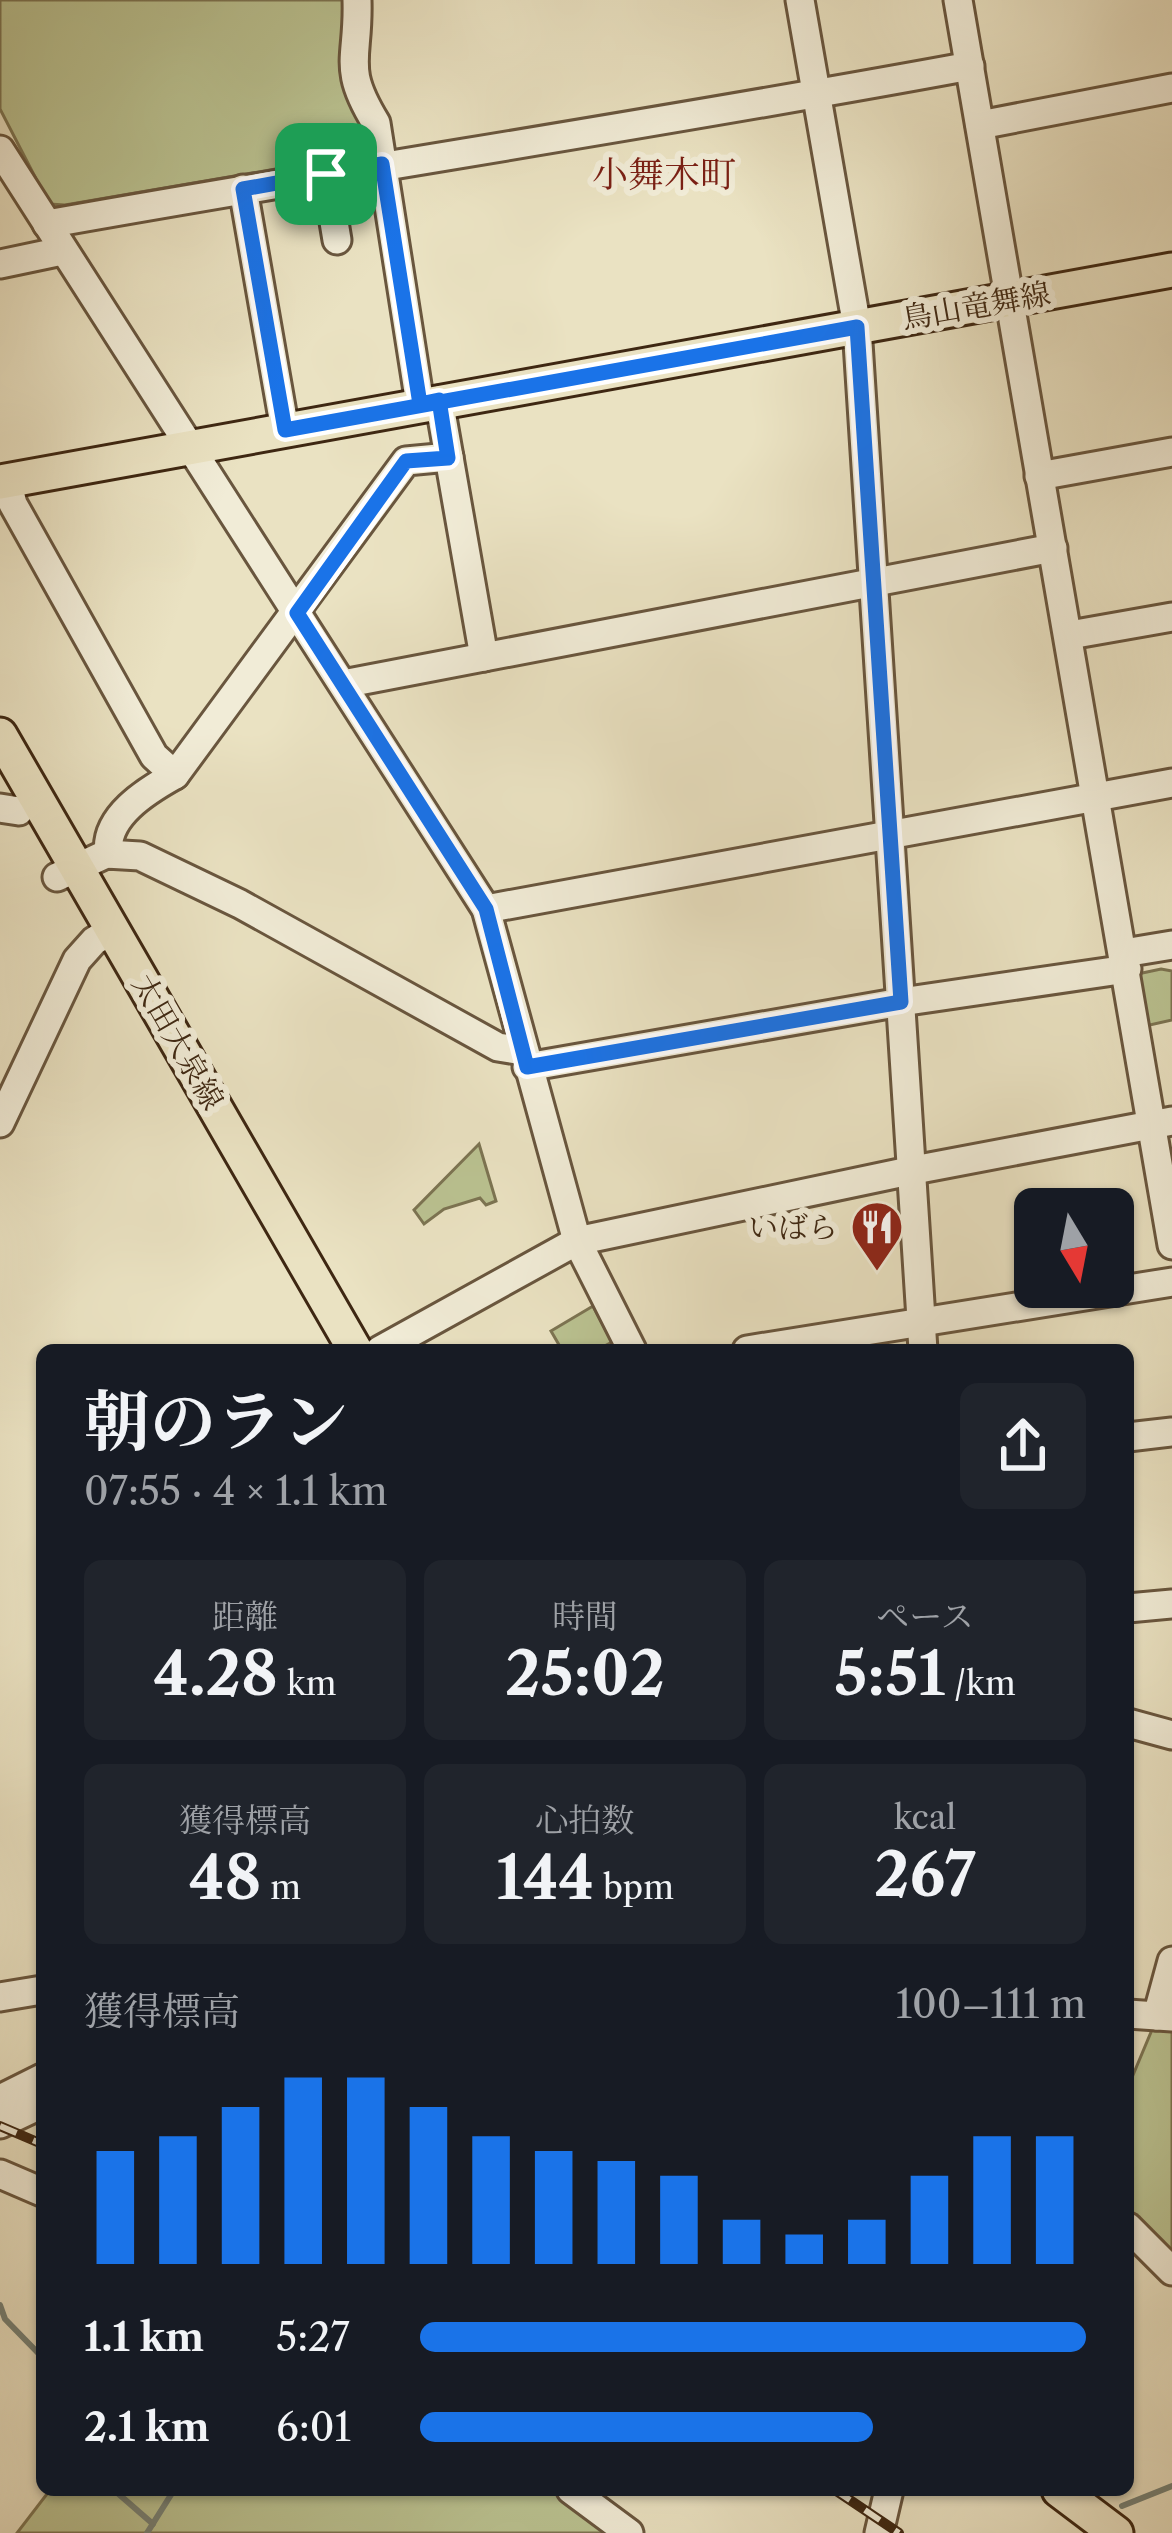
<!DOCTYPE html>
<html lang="ja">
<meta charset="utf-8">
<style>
body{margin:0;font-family:"Libre Caslon Text","Noto Serif JP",serif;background:#20242c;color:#f1f3f6;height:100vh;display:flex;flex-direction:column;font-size:45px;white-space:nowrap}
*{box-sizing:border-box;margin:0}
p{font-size:39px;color:#9ea1a6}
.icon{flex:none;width:66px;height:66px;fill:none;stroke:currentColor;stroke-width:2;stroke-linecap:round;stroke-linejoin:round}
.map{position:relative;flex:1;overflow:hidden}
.side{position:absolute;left:36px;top:1344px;width:1098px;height:1152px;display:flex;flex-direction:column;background:#171b24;border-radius:18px;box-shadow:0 3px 9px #0004}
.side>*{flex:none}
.needle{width:78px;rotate:170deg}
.controls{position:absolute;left:1014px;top:1188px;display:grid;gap:24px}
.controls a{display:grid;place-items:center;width:120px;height:120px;border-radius:18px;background:#171b24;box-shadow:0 3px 9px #0004;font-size:60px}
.pin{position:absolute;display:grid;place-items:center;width:102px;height:102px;color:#fff;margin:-51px;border-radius:24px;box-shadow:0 6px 18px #0006}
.round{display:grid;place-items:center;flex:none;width:126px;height:126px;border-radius:18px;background:#20242c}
.summary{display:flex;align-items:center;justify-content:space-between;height:204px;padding:0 48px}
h1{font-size:66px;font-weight:700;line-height:90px}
.metrics{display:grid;grid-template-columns:repeat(3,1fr);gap:18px;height:204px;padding:12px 48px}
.metrics div{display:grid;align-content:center;border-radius:18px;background:#20242c;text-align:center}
.metrics b{font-size:60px;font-weight:700}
.metrics small{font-size:33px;font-weight:400}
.metrics p{font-size:33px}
.chart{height:336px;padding:24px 48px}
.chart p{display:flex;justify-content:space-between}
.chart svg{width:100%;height:216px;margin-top:12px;stroke:#1a73e8;stroke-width:6}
ul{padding:0 48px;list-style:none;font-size:39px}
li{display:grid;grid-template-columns:192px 144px 1fr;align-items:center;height:90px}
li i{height:30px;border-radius:15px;background:#1a73e8}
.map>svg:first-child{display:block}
.green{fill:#bac291;stroke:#7c7452;stroke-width:3}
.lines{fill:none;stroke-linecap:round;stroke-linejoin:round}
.stream{stroke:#758176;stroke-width:6}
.minor-casing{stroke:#69563e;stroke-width:33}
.major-casing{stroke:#3e2712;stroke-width:39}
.minor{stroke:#f1ecd7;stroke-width:27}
.major{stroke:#eae2c2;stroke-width:33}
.rail-casing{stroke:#3e2712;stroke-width:10}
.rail{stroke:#f1ecd7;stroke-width:6;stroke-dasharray:18;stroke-linecap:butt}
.route-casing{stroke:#fff;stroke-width:24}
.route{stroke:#1a73e8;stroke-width:15}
.labels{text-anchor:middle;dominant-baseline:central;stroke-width:12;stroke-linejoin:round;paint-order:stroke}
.street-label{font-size:30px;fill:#3e2712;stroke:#f1ecd7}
.poi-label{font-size:30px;fill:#3e2712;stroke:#f1ecd7;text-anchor:end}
.quarter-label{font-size:36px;fill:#7a1f14;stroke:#f1ecd7}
</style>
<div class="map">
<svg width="1172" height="2533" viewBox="0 0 1172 2533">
<rect width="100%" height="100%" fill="#eae2c2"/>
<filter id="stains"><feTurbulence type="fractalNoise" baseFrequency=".00167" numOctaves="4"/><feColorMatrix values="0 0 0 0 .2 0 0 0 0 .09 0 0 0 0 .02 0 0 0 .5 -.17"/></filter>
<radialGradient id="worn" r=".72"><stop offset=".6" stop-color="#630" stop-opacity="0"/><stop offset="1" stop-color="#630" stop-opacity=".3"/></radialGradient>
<g class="green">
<path d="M0,0H346L369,153L65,205L49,204L0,109Z"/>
<path d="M1161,969L1172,971V1020L1141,1027L1133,975Z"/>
<path d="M479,1144L496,1201L486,1205L480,1198L444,1209L424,1224L414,1210Z"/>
<path d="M593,1306L612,1342L597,1350H562L551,1331Z"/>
<path d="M1154,2025L1172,2026V2259L1128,2214V2087Z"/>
<path d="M50,2490H556L616,2533H17Z"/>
</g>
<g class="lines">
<g class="stream">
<path d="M0,2305L5,2319L42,2357"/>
<path d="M114,2490L153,2524"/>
<path d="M1122,2506L1172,2486"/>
<path d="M147,2533L174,2490"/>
</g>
<g class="minor-casing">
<g id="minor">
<path d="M357,0C359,60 341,66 376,123L420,404"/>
<path d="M800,0L857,327L923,1350"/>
<path d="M958,0L1172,1245"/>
<path d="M980,125L1172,88"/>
<path d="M0,150L486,909L577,1241L632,1350"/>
<path d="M326,174L337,240"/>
<path d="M243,189L285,430"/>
<path d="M47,224C354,169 663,123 970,66"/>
<path d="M0,264L62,251"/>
<path d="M439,400L484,657"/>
<path d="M1039,476L1172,452"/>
<path d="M7,480L13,504L154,756L175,775"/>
<path d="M1070,635L1172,617"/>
<path d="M343,684L1053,548"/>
<path d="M0,808L19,811"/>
<path d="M109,854C103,817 148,790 175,775L406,461L449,457"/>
<path d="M57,877L106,854L140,856L240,904L498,1047L523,1051"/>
<path d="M486,909L1172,783"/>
<path d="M1124,953L1172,945"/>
<path d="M527,1067L901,1002L1127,969"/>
<path d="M0,1123L77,960L94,941L113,929"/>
<path d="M380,1350L577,1241L914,1170L1172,1121"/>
<path d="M747,1350L1172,1282"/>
<path d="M1128,1437L1172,1432"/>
<path d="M1128,1608L1172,1604"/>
<path d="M1128,1723L1172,1735"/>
<path d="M0,1997L42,1990"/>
<path d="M1128,2014L1172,2017"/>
<path d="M1157,2016L1172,1961"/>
<path d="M0,2099L42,2078"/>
<path d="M0,2124L42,2104"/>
<path d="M0,2174L42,2192"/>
<path d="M1128,2227L1172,2271"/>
<path d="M571,2490L629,2533"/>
<path d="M879,2533L889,2490"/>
</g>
</g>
<g class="major-casing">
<g id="major">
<path d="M0,482L1172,270"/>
<path d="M0,735L355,1350"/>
<path d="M1059,2490L1116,2533"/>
</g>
</g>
<use href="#minor" class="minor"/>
<use href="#major" class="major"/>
<g class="rail-casing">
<g id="rail">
<path d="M0,2126L42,2144"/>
<path d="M835,2490L899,2533"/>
</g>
</g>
<use href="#rail" class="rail"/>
</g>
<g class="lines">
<g class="route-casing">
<path id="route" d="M326,174L382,164L420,404L439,400L448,458L406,461L297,613L486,909L527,1067L901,1002L857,327L285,430L243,189L326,174"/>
</g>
<use href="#route" class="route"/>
</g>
<defs>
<g id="restaurant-pin" transform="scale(2.7)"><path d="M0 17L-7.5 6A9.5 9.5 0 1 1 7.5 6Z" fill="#8f2418" stroke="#f1ecd7"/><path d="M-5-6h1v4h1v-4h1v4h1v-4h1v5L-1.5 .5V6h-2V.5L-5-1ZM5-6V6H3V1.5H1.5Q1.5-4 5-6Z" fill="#fff"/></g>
</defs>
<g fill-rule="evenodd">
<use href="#restaurant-pin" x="877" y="1227"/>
</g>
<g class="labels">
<g class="street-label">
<text transform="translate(976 306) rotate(-10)">鳥山竜舞線</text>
<text transform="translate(178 1042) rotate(60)">太田大泉線</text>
</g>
<g class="poi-label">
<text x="838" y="1227">いばら</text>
</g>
<g class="quarter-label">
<text x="664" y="174">小舞木町</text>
</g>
</g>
<rect width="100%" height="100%" filter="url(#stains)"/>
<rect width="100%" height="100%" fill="url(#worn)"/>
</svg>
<div class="controls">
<a><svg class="needle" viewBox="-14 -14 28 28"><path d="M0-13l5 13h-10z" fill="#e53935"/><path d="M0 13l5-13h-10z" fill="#9ea1a6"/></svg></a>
</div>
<div class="pin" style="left:326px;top:174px;background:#1e9e55"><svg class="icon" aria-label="arrive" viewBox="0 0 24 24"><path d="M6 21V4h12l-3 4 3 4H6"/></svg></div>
<section class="side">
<div class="summary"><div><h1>朝のラン</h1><p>07:55 · 4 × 1.1 km</p></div><a class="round"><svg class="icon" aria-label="share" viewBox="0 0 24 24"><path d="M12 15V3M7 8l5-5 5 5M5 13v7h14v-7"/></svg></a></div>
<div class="metrics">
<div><p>距離</p><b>4.28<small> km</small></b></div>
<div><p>時間</p><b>25:02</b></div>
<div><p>ペース</p><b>5:51<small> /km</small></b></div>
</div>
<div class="metrics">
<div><p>獲得標高</p><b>48<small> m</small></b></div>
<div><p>心拍数</p><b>144<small> bpm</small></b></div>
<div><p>kcal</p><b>267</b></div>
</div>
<div class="chart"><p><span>獲得標高</span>100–111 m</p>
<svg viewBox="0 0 160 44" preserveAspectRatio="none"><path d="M5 44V21M15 44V18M25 44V12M35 44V6M45 44V6M55 44V12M65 44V18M75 44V21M85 44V23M95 44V26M105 44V35M115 44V38M125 44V35M135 44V26M145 44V18M155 44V18"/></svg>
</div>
<ul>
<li><b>1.1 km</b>5:27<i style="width:100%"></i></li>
<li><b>2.1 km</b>6:01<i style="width:68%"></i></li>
</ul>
</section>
</div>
